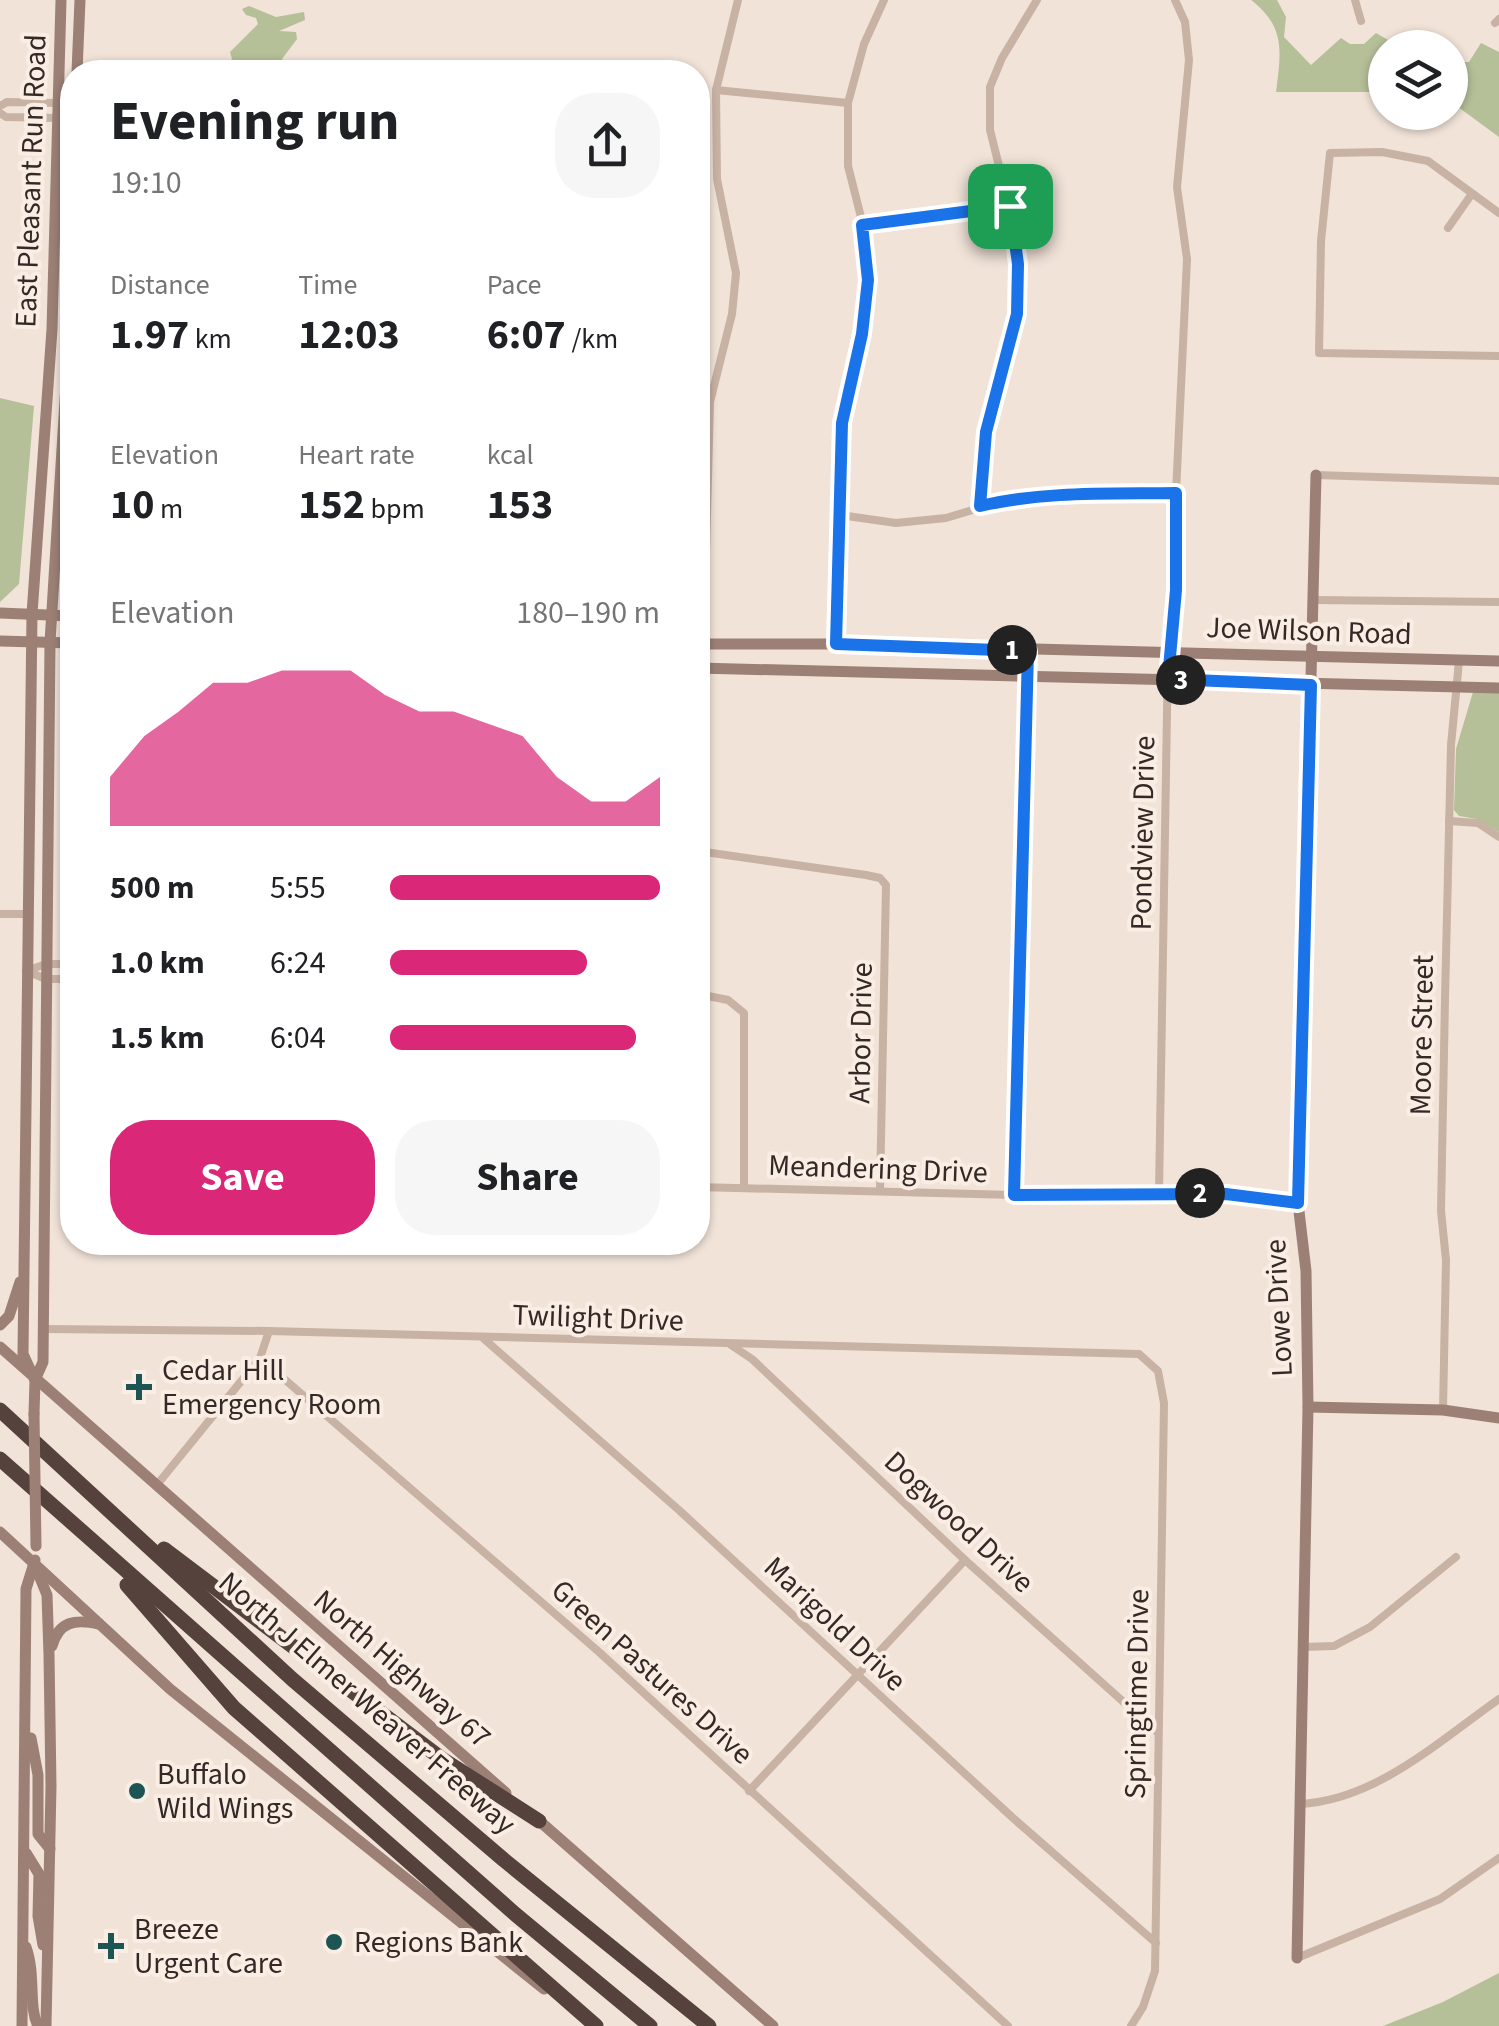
<!DOCTYPE html>
<meta charset="utf-8">
<style>
body{margin:0;font-family:"Source Sans 3",sans-serif;background:#f6f6f6;color:#202124;height:100vh;display:flex;flex-direction:column;font-size:38px;white-space:nowrap}
*{box-sizing:border-box;margin:0}
p{font-size:32px;color:#757577}
.icon{flex:none;width:55px;height:55px;fill:none;stroke:currentColor;stroke-width:2;stroke-linecap:round;stroke-linejoin:round}
.map{position:relative;flex:1;overflow:hidden}
.drawer{position:absolute;left:60px;top:60px;width:650px;height:1195px;display:flex;flex-direction:column;background:#fff;border-radius:40px;box-shadow:0 2px 8px #0004}
.drawer>*{flex:none}
.controls{position:absolute;left:1368px;top:30px;display:grid;gap:20px}
.controls a{display:grid;place-items:center;width:100px;height:100px;border-radius:50%;background:#fff;box-shadow:0 2px 8px #0004;font-size:50px}
.pin{position:absolute;display:grid;place-items:center;width:85px;height:85px;color:#fff;margin:-42px;border-radius:20px;box-shadow:0 5px 15px #0006}
.km{position:absolute;width:50px;height:50px;margin:-25px;border-radius:50%;background:#222;color:#fff;font-size:28px;line-height:50px;text-align:center}
.round{display:grid;place-items:center;flex:none;width:105px;height:105px;border-radius:40px;background:#f6f6f6}
.overview{display:flex;align-items:center;justify-content:space-between;height:170px;padding:0 50px}
h1{font-size:55px;font-weight:700;line-height:75px}
.stats{display:grid;grid-template-columns:repeat(3,1fr);gap:15px;height:170px;padding:10px 50px}
.stats div{display:grid;align-content:center}
.stats b{font-size:42px;font-weight:700}
.stats small{font-size:28px;font-weight:400}
.stats p{font-size:28px}
.chart{height:280px;padding:20px 50px}
.chart p{display:flex;justify-content:space-between}
.chart svg{width:100%;height:180px;margin-top:10px;fill:#db2777;opacity:.7}
.button{display:flex;gap:20px;margin-top:auto;padding:20px 50px}
.button a{flex:1;height:115px;border-radius:40px;background:#db2777;color:#fff;font-size:40px;font-weight:700;line-height:115px;text-align:center}
.button a+a{background:#f6f6f6;color:#202124}
ul{padding:0 50px;list-style:none;font-size:32px}
li{display:grid;grid-template-columns:160px 120px 1fr;align-items:center;height:75px}
li i{height:25px;border-radius:12px;background:#db2777}
.map>svg:first-child{display:block}
.green{fill:#b5bf98}
.lines{fill:none;stroke-linecap:round;stroke-linejoin:round}
.street{stroke:#c8b2a4;stroke-width:8}
.secondary{stroke:#9c8076;stroke-width:11}
.highway{stroke:#55423d;stroke-width:15}
.secondary-bridge{stroke:#9c8076;stroke-width:11}
.route-casing{stroke:#fff;stroke-width:20}
.route{stroke:#1a73e8;stroke-width:12}
.poi-dot{fill:#1c5554;stroke:#f9ede4;stroke-width:4}
.labels{text-anchor:middle;dominant-baseline:central;stroke-width:8;stroke-linejoin:round;paint-order:stroke}
.street-label{font-size:30px;fill:#342926;stroke:#f9ede4}
.poi-label{font-size:30px;fill:#342926;stroke:#f9ede4;text-anchor:start}
</style>
<div class="map">
<svg width="1499" height="2026" viewBox="0 0 1499 2026">
<rect width="100%" height="100%" fill="#f1e3d8"/>
<g class="green">
<path d="M1251,0H1277L1286,17L1284,37L1311,65L1341,38L1350,44H1364L1376,33L1400,47L1385,48V92H1276C1281,52 1286,27 1251,0Z"/>
<path d="M249,6L276,17L304,12L305,20L279,31L296,32L297,39L282,59L284,69L295,72H230L226,66L232,59L230,52L258,24L256,18L246,15L242,9Z"/>
<path d="M1481,43L1499,52V137L1450,101V62H1469Z"/>
<path d="M0,398L34,406L19,584L0,602Z"/>
<path d="M1473,692H1499V832L1477,819L1459,816L1454,810L1456,749Z"/>
<path d="M1499,1973V2026H1383L1443,2002Z"/>
</g>
<g class="lines">
<g class="street">
<path d="M1355,0L1361,21"/>
<path d="M1495,23L1499,19"/>
<path d="M716,90L848,103"/>
<path d="M0,106L7,102L58,103L72,110"/>
<path d="M0,113L6,117L58,118L72,114"/>
<path d="M1499,213L1428,161L1382,152L1330,153L1321,241L1319,353L1499,356"/>
<path d="M863,225L1009,206"/>
<path d="M1448,228L1471,195"/>
<path d="M1316,475L1499,481"/>
<path d="M980,506L986,432L1017,314L1018,264L1009,206L990,130V87L1002,58L1037,0"/>
<path d="M840,515L896,523L946,518L1009,499L1082,494L1176,493"/>
<path d="M1313,600L1499,602"/>
<path d="M836,644L842,423L862,334L868,280L863,225L848,166V103L864,44L884,0"/>
<path d="M703,668L710,402L732,314L736,273L717,179L716,90L738,0"/>
<path d="M1449,821L1478,823L1499,837"/>
<path d="M698,851L866,875L880,878L886,885L880,1191"/>
<path d="M0,914H27"/>
<path d="M26,971L46,964H72"/>
<path d="M26,971L46,979H72"/>
<path d="M698,994L728,1000L744,1013V1187"/>
<path d="M698,1187L1014,1195L1159,1192L1226,1194L1298,1203"/>
<path d="M1159,1192L1168,652L1176,590V493L1187,259L1177,187L1189,60L1185,22L1175,0"/>
<path d="M1014,1195L1028,651"/>
<path d="M43,1329L269,1331L1139,1354L1158,1371L1164,1403L1155,1971L1143,2007L1131,2026"/>
<path d="M483,1338L680,1511L1013,1818L1156,1943"/>
<path d="M731,1345L752,1359L965,1560L1157,1732"/>
<path d="M260,1358L599,1652L1008,2026"/>
<path d="M1443,1410L1446,1260L1441,1211L1445,999L1451,745L1459,661"/>
<path d="M156,1486L260,1358L269,1331"/>
<path d="M1303,1647L1334,1646L1370,1627L1456,1557"/>
<path d="M749,1791L965,1560"/>
<path d="M1299,1804C1375,1801 1439,1741 1499,1699"/>
<path d="M1297,1958L1440,1899L1499,1858"/>
</g>
<g class="secondary">
<path d="M77,72L80,0"/>
<path d="M0,613L72,616"/>
<path d="M0,641L72,643"/>
<path d="M698,644H836L1499,661"/>
<path d="M698,668L1499,688"/>
<path d="M0,1325L9,1316L20,1282"/>
<path d="M0,1347L506,1793"/>
<path d="M35,1380L23,1354L32,614L52,329L61,0"/>
<path d="M1308,1407L1443,1410L1499,1418"/>
<path d="M34,1414L35,1380L43,1362L50,642L72,289"/>
<path d="M0,1532L170,1689L544,1989"/>
<path d="M36,1568L47,1595L49,1655L51,1786L46,2026"/>
<path d="M52,1646C59,1621 75,1619 99,1624"/>
<path d="M31,1738L38,1775V1834L50,1849"/>
<path d="M536,1818L773,2026"/>
<path d="M26,1853L39,1874L38,1916L43,1945"/>
<path d="M26,1947C36,1975 28,2006 38,2026"/>
<path d="M1297,1958L1308,1407L1306,1271L1298,1203L1316,475"/>
<path d="M22,2026L26,1589L35,1560"/>
</g>
<g class="highway">
<path d="M0,1410L292,1679L504,1860L709,2026"/>
<path d="M0,1459L515,1914L650,2026"/>
<path d="M164,1549L442,1759L539,1821"/>
<path d="M127,1585L234,1708L596,2026"/>
</g>
<path class="secondary-bridge" d="M34,1414L36,1546"/>
</g>
<g class="lines">
<g class="route-casing">
<path id="route" d="M1010,206L1018,264L1017,314L986,432L980,506C1044,491 1111,494 1176,493V590L1168,679L1311,685L1298,1203L1226,1194L1014,1195L1028,651L836,644L842,423L862,334L868,280L862,225Z"/>
</g>
<use href="#route" class="route"/>
</g>
<g class="poi-dot">
<path d="M134 1372h10v10h10v10h-10v10h-10v-10h-10v-10h10z"/>
<circle cx="137" cy="1791" r="10"/>
<circle cx="334" cy="1942" r="10"/>
<path d="M106 1931h10v10h10v10h-10v10h-10v-10h-10v-10h10z"/>
</g>
<g class="labels">
<g class="street-label">
<text transform="translate(31 181) rotate(-88)">East Pleasant Run Road</text>
<text transform="translate(1309 631) rotate(2)">Joe Wilson Road</text>
<text transform="translate(1143 833) rotate(-89)">Pondview Drive</text>
<text transform="translate(861 1033) rotate(-89)">Arbor Drive</text>
<text transform="translate(1422 1035) rotate(-89)">Moore Street</text>
<text transform="translate(878 1169) rotate(2)">Meandering Drive</text>
<text transform="translate(1279 1308) rotate(-93)">Lowe Drive</text>
<text transform="translate(598 1318) rotate(2)">Twilight Drive</text>
<text transform="translate(959 1522) rotate(43)">Dogwood Drive</text>
<text transform="translate(835 1624) rotate(43)">Marigold Drive</text>
<text transform="translate(402 1669) rotate(41)">North Highway 67</text>
<text transform="translate(652 1672) rotate(42)">Green Pastures Drive</text>
<text transform="translate(1137 1694) rotate(-89)">Springtime Drive</text>
<text transform="translate(367 1703) rotate(41)">North J Elmer Weaver Freeway</text>
</g>
<g class="poi-label">
<text x="162" y="1370">Cedar Hill<tspan x="162" dy="34">Emergency Room</tspan></text>
<text x="157" y="1774">Buffalo<tspan x="157" dy="34">Wild Wings</tspan></text>
<text x="134" y="1929">Breeze<tspan x="134" dy="34">Urgent Care</tspan></text>
<text x="354" y="1942">Regions Bank</text>
</g>
</g>
</svg>
<div class="controls">
<a><svg class="icon" aria-label="layers" viewBox="0 0 24 24"><path d="M12 4l9 5-9 5-9-5zM3 14l9 5 9-5"/></svg></a>
</div>
<div class="pin" style="left:1010px;top:206px;background:#1e9e55"><svg class="icon" aria-label="arrive" viewBox="0 0 24 24"><path d="M6 21V4h12l-3 4 3 4H6"/></svg></div>
<b class="km" style="left:1012px;top:650px">1</b>
<b class="km" style="left:1200px;top:1193px">2</b>
<b class="km" style="left:1181px;top:680px">3</b>
<section class="drawer">
<div class="overview"><div><h1>Evening run</h1><p>19:10</p></div><a class="round"><svg class="icon" aria-label="share" viewBox="0 0 24 24"><path d="M12 15V3M7 8l5-5 5 5M5 13v7h14v-7"/></svg></a></div>
<div class="stats">
<div><p>Distance</p><b>1.97<small> km</small></b></div>
<div><p>Time</p><b>12:03</b></div>
<div><p>Pace</p><b>6:07<small> /km</small></b></div>
</div>
<div class="stats">
<div><p>Elevation</p><b>10<small> m</small></b></div>
<div><p>Heart rate</p><b>152<small> bpm</small></b></div>
<div><p>kcal</p><b>153</b></div>
</div>
<div class="chart"><p><span>Elevation</span>180–190 m</p>
<svg viewBox="0 0 160 44" preserveAspectRatio="none"><path d="M0 44V32L10 22L20 16L30 9L40 9L50 6L60 6L70 6L80 12L90 16L100 16L110 19L120 22L130 32L140 38L150 38L160 32V44z"/></svg>
</div>
<ul>
<li><b>500 m</b>5:55<i style="width:100%"></i></li>
<li><b>1.0 km</b>6:24<i style="width:73%"></i></li>
<li><b>1.5 km</b>6:04<i style="width:91%"></i></li>
</ul>
<div class="button"><a>Save</a><a>Share</a></div>
</section>
</div>
